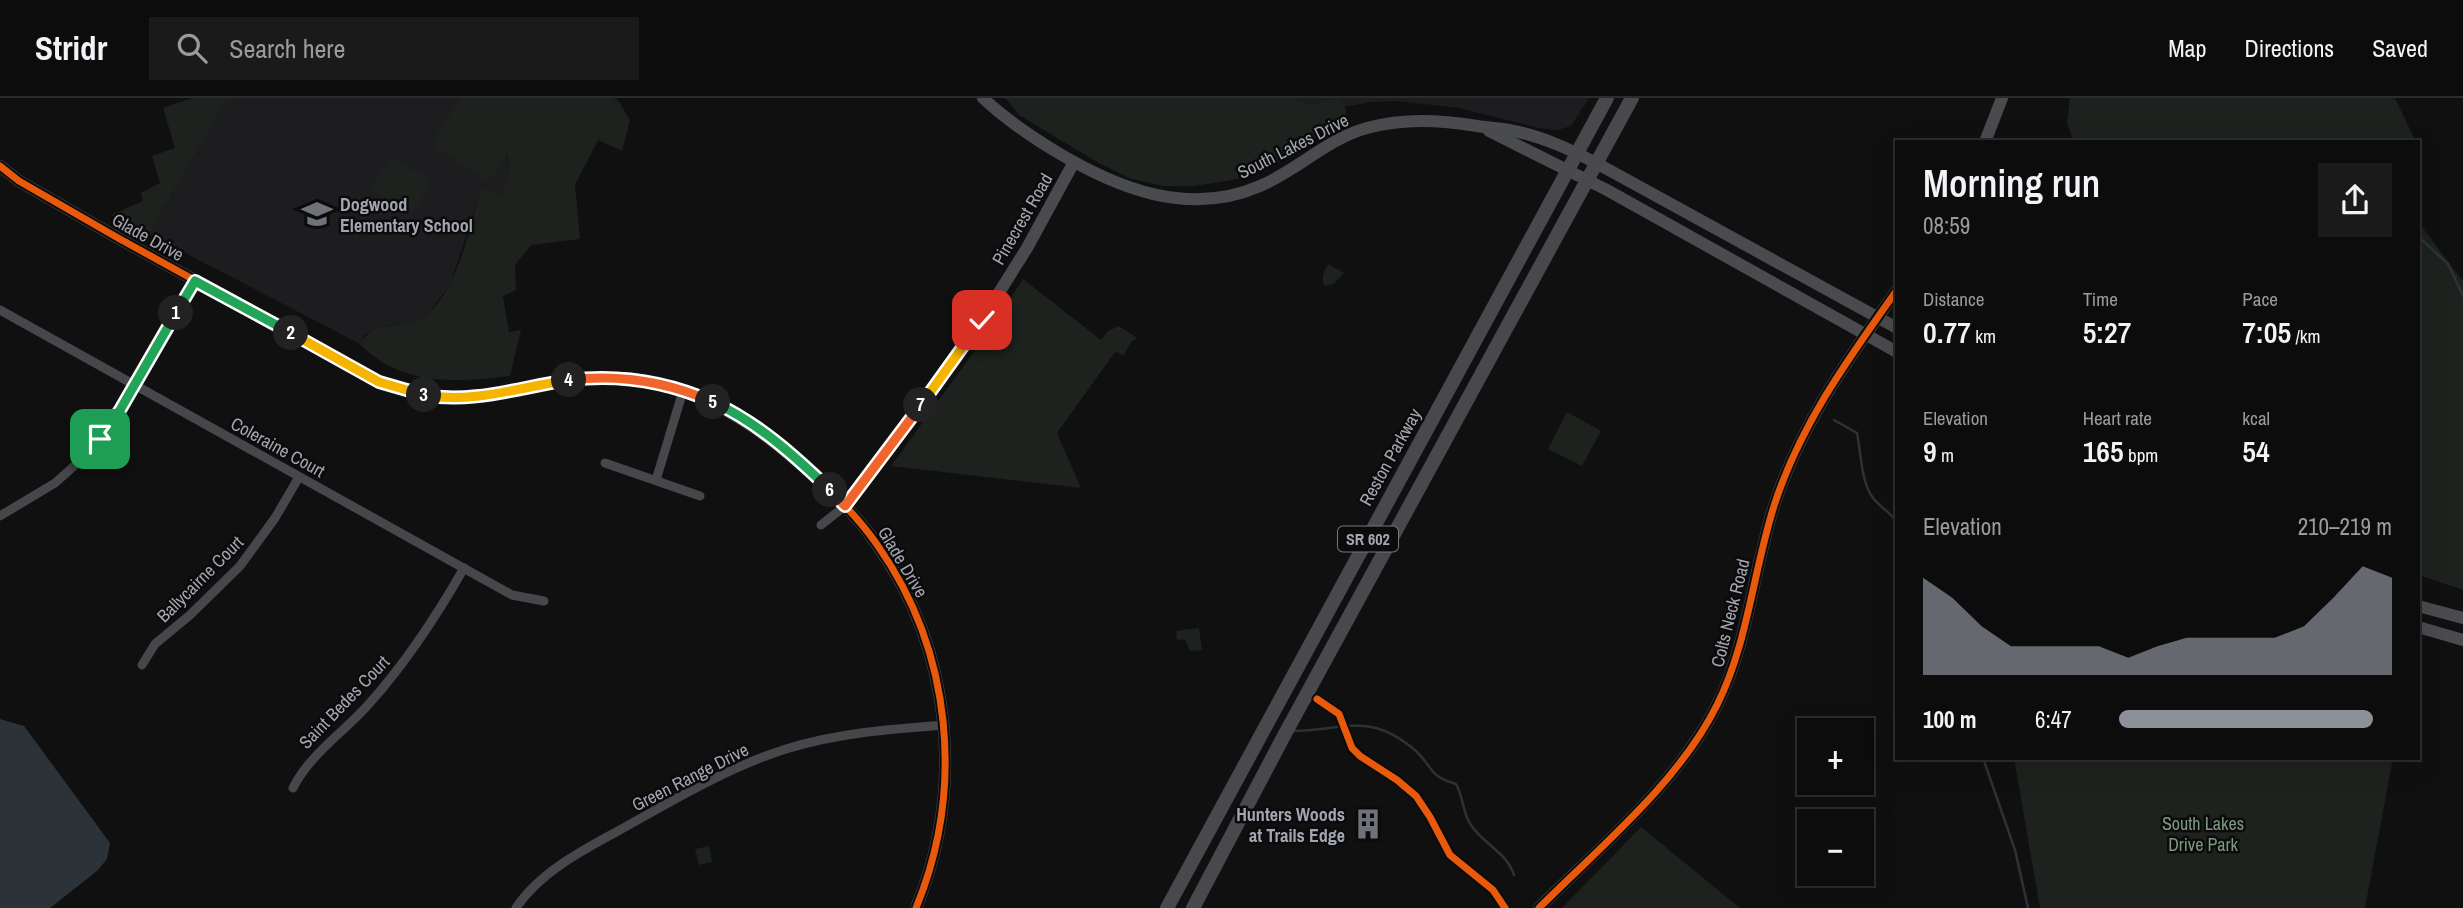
<!DOCTYPE html>
<meta charset="utf-8">
<style>
body{margin:0;font-family:"Archivo Narrow",sans-serif;background:#1a1a1b;color:#f1f3f6;height:100vh;display:flex;flex-direction:column;font-size:26px;white-space:nowrap}
*{box-sizing:border-box;margin:0}
p{font-size:23px;color:#9a9b9d}
.icon{flex:none;width:38px;height:38px;fill:none;stroke:currentColor;stroke-width:2;stroke-linecap:round;stroke-linejoin:round}
.map{position:relative;flex:1;overflow:hidden}
.panel{position:absolute;left:1895px;top:42px;width:525px;height:620px;display:flex;flex-direction:column;background:#0c0c0d;border-radius:0px;box-shadow:0 7px 28px #0002,0 0 0 2px #2c2c2e}
.panel>*{flex:none}
.fabs{position:absolute;left:1797px;top:620px;display:grid;gap:14px}
.fabs a{display:grid;place-items:center;width:77px;height:77px;border-radius:0px;background:#0c0c0d;box-shadow:0 7px 28px #0002,0 0 0 2px #2c2c2e;font-size:35px}
.pin{position:absolute;display:grid;place-items:center;width:60px;height:60px;color:#fff;margin:-30px;border-radius:14px;box-shadow:0 4px 10px #0006}
.km{position:absolute;width:35px;height:35px;margin:-18px;border-radius:50%;background:#222;color:#fff;font-size:19px;line-height:35px;text-align:center}
.round{display:grid;place-items:center;flex:none;width:74px;height:74px;border-radius:0px;background:#1a1a1b}
.headline{display:flex;align-items:center;justify-content:space-between;height:119px;padding:0 28px}
h1{font-size:38px;font-weight:600;line-height:52px}
.figures{display:grid;grid-template-columns:repeat(3,1fr);gap:10px;height:119px;padding:7px 28px}
.figures div{display:grid;align-content:center}
.figures b{font-size:30px;font-weight:600}
.figures small{font-size:19px;font-weight:400}
.figures p{font-size:19px}
.chart{height:196px;padding:14px 28px}
.chart p{display:flex;justify-content:space-between}
.chart svg{width:100%;height:126px;margin-top:7px;fill:#8c9099;opacity:.7}
ul{padding:0 28px;list-style:none;font-size:23px}
li{display:grid;grid-template-columns:112px 84px 1fr;align-items:center;height:52px}
li i{height:18px;border-radius:9px;background:#8c9099}
header{display:flex;align-items:center;gap:42px;box-sizing:border-box;height:98px;padding:0 35px;background:#0c0c0d;border-bottom:2px solid #2c2c2e}
header strong{font-size:33px}
nav{display:flex;gap:38px;margin-inline-start:auto;font-size:24px}
.search{width:490px;height:63px;background:#1a1a1b;display:flex;align-items:center;gap:18px;box-sizing:border-box;padding:0 24px;border-radius:0px;color:#9a9b9d;font-size:26px}
.map>svg:first-child{display:block}
.built{fill:#1d1d1f}
.green{fill:#1d221e}
.water{fill:#2c3338}
.lines{fill:none;stroke-linecap:round;stroke-linejoin:round}
.stream{stroke:#2c3338;stroke-width:2.5}
.street{stroke:#46474a;stroke-width:9}
.secondary{stroke:#4a4b4f;stroke-width:12}
.primary{stroke:#49494d;stroke-width:14}
.cycleway-casing{stroke:#0b0b0c;stroke-width:11}
.cycleway{stroke:#e8590c;stroke-width:7}
.split-1-casing{stroke:#fff;stroke-width:14}
.split-2-casing{stroke:#fff;stroke-width:14}
.split-3-casing{stroke:#fff;stroke-width:14}
.split-4-casing{stroke:#fff;stroke-width:14}
.split-5-casing{stroke:#fff;stroke-width:14}
.split-6-casing{stroke:#fff;stroke-width:14}
.split-7-casing{stroke:#fff;stroke-width:14}
.split-8-casing{stroke:#fff;stroke-width:14}
.split-1{stroke:#22a559;stroke-width:9}
.split-2{stroke:#22a559;stroke-width:9}
.split-3{stroke:#f5b400;stroke-width:9}
.split-4{stroke:#f5b400;stroke-width:9}
.split-5{stroke:#f0652b;stroke-width:9}
.split-6{stroke:#22a559;stroke-width:9}
.split-7{stroke:#f0652b;stroke-width:9}
.split-8{stroke:#f5b400;stroke-width:9}
.labels{text-anchor:middle;dominant-baseline:central;stroke-width:5;stroke-linejoin:round;paint-order:stroke}
.shield{fill:#0b0b0c;stroke:#757880;stroke-width:2}
.shield-label{font-size:16px;font-weight:bold;fill:#a3a6b1}
.street-label{font-size:18px;fill:#a3a6b1;stroke:#0b0b0c}
.poi-label{font-size:18px;font-weight:bold;fill:#a3a6b1;stroke:#0b0b0c;text-anchor:start}
.park-label{font-size:18px;fill:#7b9a7f;stroke:#0b0b0c}
</style>
<header>
<strong>Stridr</strong>
<div class="search"><svg class="icon" aria-label="search" viewBox="0 0 24 24"><circle cx="10" cy="10" r="6"/><path d="M15 15l6 6"/></svg>Search here</div>
<nav><a>Map</a><a>Directions</a><a>Saved</a></nav>
</header>
<div class="map">
<svg width="2463" height="810" viewBox="0 0 2463 810">
<rect width="100%" height="100%" fill="#101011"/>
<g class="built">
<path d="M228,0H488L500,11L509,74L502,97L481,92L450,187L428,216L415,224L382,229L364,237L360,246L149,136Z"/>
<path d="M1287,0H1589L1571,28L1558,32L1539,30L1459,10L1398,3L1372,4L1315,14Z"/>
</g>
<g class="green">
<path d="M192,0H228L149,136L111,117L143,103L141,95L160,85L152,58L175,50L163,10Z"/>
<path d="M461,0H613L618,2L630,22L622,53L598,42L575,87L580,141L531,147L515,167L516,192L503,198L509,234L521,232L510,278C456,285 400,288 360,246C373,220 405,233 425,218C458,193 469,130 481,91L502,97L509,74L507,55L500,70L488,83L437,51L435,39Z"/>
<path d="M1005,0H1292L1315,8L1325,2L1337,1L1345,8L1346,17L1341,24L1265,73L1232,82L1194,88H1163L1129,80L1097,64L1019,17Z"/>
<path d="M2070,0H2395L2416,44H2074L2067,25Z"/>
<path d="M2419,50L2422,56V129L2463,183V492L2419,477Z"/>
<path d="M390,59L431,82L414,115L371,92Z"/>
<path d="M1328,166L1344,175L1334,186L1326,188L1323,186V177Z"/>
<path d="M1023,181L1101,242L1108,233L1119,228L1137,240L1131,244L1124,257L1115,254L1057,335L1081,390L891,368L984,240Z"/>
<path d="M1567,314L1601,333L1582,368L1548,351Z"/>
<path d="M1199,530L1202,552L1190,553L1185,541L1177,542L1176,533Z"/>
<path d="M2014,660H2393L2365,810H2040Z"/>
<path d="M1641,729L1740,810H1562Z"/>
<path d="M709,748L712,764L699,767L695,751Z"/>
</g>
<path class="water" d="M0,621L24,628L110,745L107,761L97,773L50,810H0Z"/>
<g class="lines">
<g class="stream">
<path d="M2420,140L2448,166L2463,198"/>
<path d="M1834,322L1857,335C1861,355 1861,384 1873,400C1880,409 1890,414 1897,424"/>
<path d="M1293,633C1346,632 1370,613 1416,653C1434,670 1428,678 1456,686C1464,700 1462,714 1471,727C1485,748 1506,753 1514,777"/>
<path d="M1983,660L2015,752L2028,810"/>
</g>
<g class="street">
<path d="M0,212L512,497L544,503"/>
<path d="M605,365L700,398"/>
<path d="M656,382L683,293"/>
<path d="M0,418L55,385L82,361L100,341L120,312L195,182"/>
<path d="M821,427L845,408"/>
<path d="M142,567L155,546L190,517L240,468L275,420L299,379"/>
<path d="M293,690C310,656 343,635 368,607C406,565 436,519 464,470"/>
<path d="M516,810C539,775 581,753 618,733C672,703 726,670 786,651C837,635 891,631 945,627"/>
</g>
<g class="secondary">
<path d="M983,0C1005,21 1029,37 1055,53C1118,91 1189,119 1260,88C1298,72 1327,41 1367,30C1404,20 1440,22 1477,28C1490,30 1502,30 1514,33C1544,39 1571,52 1598,66L1897,230"/>
<path d="M1489,33L1607,92L1897,254"/>
<path d="M1985,44L2002,0"/>
<path d="M0,68L19,83L118,140L367,277C397,292 429,301 463,300C486,299 508,293 531,289C567,281 604,276 641,283C703,293 751,323 798,364C828,389 856,416 878,448C952,554 965,691 916,810"/>
<path d="M845,408L879,364L990,209L1027,150L1074,64"/>
<path d="M2418,508L2463,520"/>
<path d="M2418,529L2463,542"/>
<path d="M1539,810C1600,749 1679,684 1717,607C1748,545 1753,474 1774,408C1800,327 1848,261 1897,192"/>
</g>
<g class="primary">
<path d="M1167,810L1607,0"/>
<path d="M1193,810L1286,634L1632,0"/>
</g>
<g class="cycleway-casing">
<g id="cycleway">
<path d="M0,68L19,83L118,140L367,277C397,292 429,301 463,300C486,299 508,293 531,289C567,281 604,276 641,283C703,293 751,323 798,364C828,389 856,416 878,448C952,554 965,691 916,810"/>
<path d="M1317,601L1339,616L1352,650L1360,658L1397,682L1416,698L1430,719L1450,757L1493,792L1505,810"/>
<path d="M1539,810C1600,749 1679,684 1717,607C1748,545 1753,474 1774,408C1800,327 1848,261 1897,192"/>
</g>
</g>
<use href="#cycleway" class="cycleway"/>
</g>
<g class="lines">
<g class="split-1-casing">
<path id="split-1" d="M100,341L120,312L176,215"/>
</g>
<g class="split-2-casing">
<path id="split-2" d="M176,215L195,183L291,235"/>
</g>
<g class="split-3-casing">
<path id="split-3" d="M291,235L379,284L424,297"/>
</g>
<g class="split-4-casing">
<path id="split-4" d="M424,297C473,306 520,289 569,282"/>
</g>
<g class="split-5-casing">
<path id="split-5" d="M569,282C618,276 668,284 713,304"/>
</g>
<g class="split-6-casing">
<path id="split-6" d="M713,304C757,324 795,358 830,392"/>
</g>
<g class="split-7-casing">
<path id="split-7" d="M830,392L845,408L921,307"/>
</g>
<g class="split-8-casing">
<path id="split-8" d="M921,307L982,222"/>
</g>
<use href="#split-1" class="split-1"/>
<use href="#split-2" class="split-2"/>
<use href="#split-3" class="split-3"/>
<use href="#split-4" class="split-4"/>
<use href="#split-5" class="split-5"/>
<use href="#split-6" class="split-6"/>
<use href="#split-7" class="split-7"/>
<use href="#split-8" class="split-8"/>
</g>
<defs>
<g id="school-bare" transform="scale(2.415)"><path d="M0-5L7-2L0 1L-7-2ZM-4 1L0 2.5L4 1V4Q0 6-4 4Z" fill="#707279" stroke="#0b0b0c" stroke-width="2.5" paint-order="stroke"/></g>
<g id="building-bare" transform="scale(2.415)"><path d="M-4-6H4V6H1V3H-1V6H-4ZM-2.5-4.3h1.7v1.8h-1.7ZM.8-4.3h1.7v1.8H.8ZM-2.5-1h1.7V.8h-1.7ZM.8-1h1.7V.8H.8Z" fill="#707279" stroke="#0b0b0c" stroke-width="2.5" paint-order="stroke"/></g>
</defs>
<g fill-rule="evenodd">
<use href="#school-bare" x="317" y="116"/>
<use href="#building-bare" x="1368" y="726"/>
</g>
<g class="labels">
<rect class="shield" x="1338" y="428.5" width="60" height="25" rx="5"/>
<g class="shield-label">
<text x="1368" y="441">SR 602</text>
</g>
<g class="street-label">
<text transform="translate(1293 48) rotate(-27)">South Lakes Drive</text>
<text transform="translate(1022 121) rotate(-60)">Pinecrest Road</text>
<text transform="translate(148 139) rotate(29)">Glade Drive</text>
<text transform="translate(278 349) rotate(29)">Coleraine Court</text>
<text transform="translate(1390 359) rotate(-61)">Reston Parkway</text>
<text transform="translate(903 464) rotate(59)">Glade Drive</text>
<text transform="translate(200 481) rotate(-45)">Ballycairne Court</text>
<text transform="translate(1730 515) rotate(-76)">Colts Neck Road</text>
<text transform="translate(344 604) rotate(-46)">Saint Bedes Court</text>
<text transform="translate(690 679) rotate(-27)">Green Range Drive</text>
</g>
<g class="poi-label">
<text x="340" y="106">Dogwood<tspan x="340" dy="21">Elementary School</tspan></text>
<text x="1345" y="716" text-anchor="end">Hunters Woods<tspan x="1345" dy="21">at Trails Edge</tspan></text>
</g>
<g class="park-label">
<text x="2203" y="725">South Lakes<tspan x="2203" dy="21">Drive Park</tspan></text>
</g>
</g>
</svg>
<div class="fabs">
<a>+</a>
<a>−</a>
</div>
<div class="pin" style="left:100px;top:341px;background:#1e9e55"><svg class="icon" aria-label="arrive" viewBox="0 0 24 24"><path d="M6 21V4h12l-3 4 3 4H6"/></svg></div>
<div class="pin" style="left:982px;top:222px;background:#d93025"><svg class="icon" aria-label="check" viewBox="0 0 24 24"><path d="M5 12l5 5 9-10"/></svg></div>
<b class="km" style="left:176px;top:215px">1</b>
<b class="km" style="left:291px;top:235px">2</b>
<b class="km" style="left:424px;top:297px">3</b>
<b class="km" style="left:569px;top:282px">4</b>
<b class="km" style="left:713px;top:304px">5</b>
<b class="km" style="left:830px;top:392px">6</b>
<b class="km" style="left:921px;top:307px">7</b>
<section class="panel">
<div class="headline"><div><h1>Morning run</h1><p>08:59</p></div><a class="round"><svg class="icon" aria-label="share" viewBox="0 0 24 24"><path d="M12 15V3M7 8l5-5 5 5M5 13v7h14v-7"/></svg></a></div>
<div class="figures">
<div><p>Distance</p><b>0.77<small> km</small></b></div>
<div><p>Time</p><b>5:27</b></div>
<div><p>Pace</p><b>7:05<small> /km</small></b></div>
</div>
<div class="figures">
<div><p>Elevation</p><b>9<small> m</small></b></div>
<div><p>Heart rate</p><b>165<small> bpm</small></b></div>
<div><p>kcal</p><b>54</b></div>
</div>
<div class="chart"><p><span>Elevation</span>210–219 m</p>
<svg viewBox="0 0 160 44" preserveAspectRatio="none"><path d="M0 44V10L10 17L20 27L30 34L40 34L50 34L60 34L70 38L80 34L90 31L100 31L110 31L120 31L130 27L140 17L150 6L160 10V44z"/></svg>
</div>
<ul>
<li><b>100 m</b>6:47<i style="width:93%"></i></li>
</ul>
</section>
</div>
